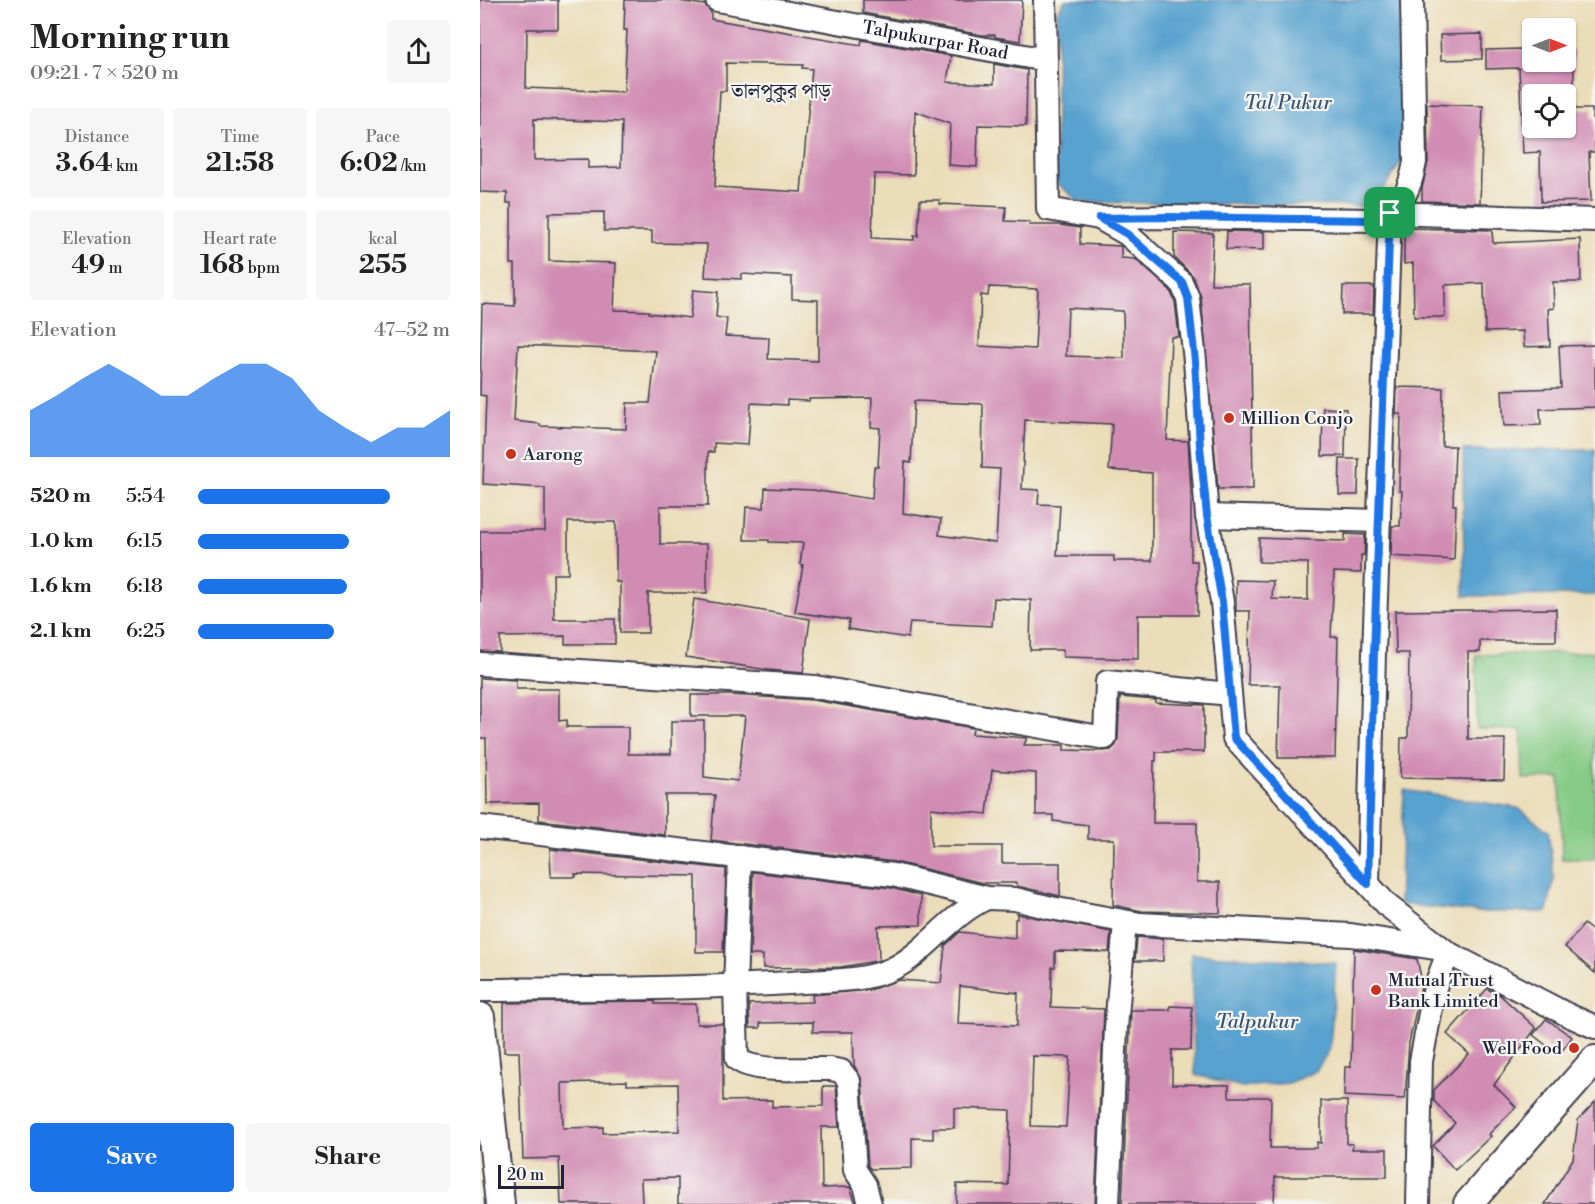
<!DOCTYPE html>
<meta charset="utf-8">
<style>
body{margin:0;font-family:"Libre Bodoni","Noto Serif Bengali",serif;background:#f6f6f6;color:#222;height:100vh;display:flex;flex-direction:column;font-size:22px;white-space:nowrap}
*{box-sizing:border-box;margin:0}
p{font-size:20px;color:#767676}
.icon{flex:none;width:33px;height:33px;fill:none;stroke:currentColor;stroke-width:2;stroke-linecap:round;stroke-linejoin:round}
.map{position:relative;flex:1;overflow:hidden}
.side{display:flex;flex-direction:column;background:#fff;width:480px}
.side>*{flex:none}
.needle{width:39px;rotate:90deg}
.controls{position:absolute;left:1042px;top:18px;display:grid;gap:12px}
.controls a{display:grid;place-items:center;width:54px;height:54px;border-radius:6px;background:#fff;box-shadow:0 2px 4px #0004;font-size:30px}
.scale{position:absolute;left:18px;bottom:15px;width:66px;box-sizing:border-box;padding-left:6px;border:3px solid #22223b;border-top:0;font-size:16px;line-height:21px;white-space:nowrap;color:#22223b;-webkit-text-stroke:4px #f6f6f2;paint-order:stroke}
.pin{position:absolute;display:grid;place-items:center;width:51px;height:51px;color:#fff;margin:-26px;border-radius:12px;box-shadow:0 3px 9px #0006}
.round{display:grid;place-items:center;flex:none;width:63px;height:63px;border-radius:6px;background:#f6f6f6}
.overview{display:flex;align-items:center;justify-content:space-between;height:102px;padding:0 30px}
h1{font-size:33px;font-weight:700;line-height:45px}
.stats{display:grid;grid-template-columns:repeat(3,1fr);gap:9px;height:102px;padding:6px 30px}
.stats div{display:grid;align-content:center;border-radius:6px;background:#f6f6f6;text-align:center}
.stats b{font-size:26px;font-weight:700}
.stats small{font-size:16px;font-weight:400}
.stats p{font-size:16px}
.chart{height:168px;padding:12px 30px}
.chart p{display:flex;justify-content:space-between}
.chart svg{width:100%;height:108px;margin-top:6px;fill:#1a73e8;opacity:.7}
.action{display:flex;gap:12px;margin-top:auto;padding:12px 30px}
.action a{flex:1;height:69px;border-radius:6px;background:#1a73e8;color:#fff;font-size:24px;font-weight:700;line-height:69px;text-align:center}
.action a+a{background:#f6f6f6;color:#222}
ul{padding:0 30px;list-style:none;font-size:20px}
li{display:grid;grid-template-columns:96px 72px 1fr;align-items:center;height:45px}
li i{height:15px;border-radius:8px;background:#1a73e8}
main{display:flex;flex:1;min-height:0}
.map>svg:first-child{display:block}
.green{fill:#86cb86;stroke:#547660;stroke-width:1.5}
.water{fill:#58a2cf;stroke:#3d6285;stroke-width:1.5}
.building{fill:#d18cb3;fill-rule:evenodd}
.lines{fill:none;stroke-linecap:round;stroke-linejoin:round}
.minor-casing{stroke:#403e4e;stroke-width:26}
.major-casing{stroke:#403e4e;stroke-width:32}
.minor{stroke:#fff;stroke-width:22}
.major{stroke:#fff;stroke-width:28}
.route-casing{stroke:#fff;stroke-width:12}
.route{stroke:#1a73e8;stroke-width:8}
.poi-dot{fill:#c8321e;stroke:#f6f6f2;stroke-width:2}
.labels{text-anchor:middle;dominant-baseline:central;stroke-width:4.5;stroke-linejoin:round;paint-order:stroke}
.street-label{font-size:18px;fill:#22223b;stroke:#f6f6f2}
.poi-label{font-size:18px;fill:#22223b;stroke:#f6f6f2;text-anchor:start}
.neighbourhood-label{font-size:20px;fill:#22223b;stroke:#f6f6f2}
.water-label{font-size:20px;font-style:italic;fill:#385576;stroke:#f6f6f2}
</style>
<main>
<section class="side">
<div class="overview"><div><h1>Morning run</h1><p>09:21 · 7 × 520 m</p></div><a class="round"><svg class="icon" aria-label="share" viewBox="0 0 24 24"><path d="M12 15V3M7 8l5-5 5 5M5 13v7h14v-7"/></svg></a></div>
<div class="stats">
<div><p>Distance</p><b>3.64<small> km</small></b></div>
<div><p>Time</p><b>21:58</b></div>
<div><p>Pace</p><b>6:02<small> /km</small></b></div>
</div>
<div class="stats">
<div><p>Elevation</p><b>49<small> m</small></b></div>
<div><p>Heart rate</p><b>168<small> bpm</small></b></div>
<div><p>kcal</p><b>255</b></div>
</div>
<div class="chart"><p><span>Elevation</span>47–52 m</p>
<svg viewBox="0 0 160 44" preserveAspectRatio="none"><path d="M0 44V25L10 19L20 12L30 6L40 12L50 19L60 19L70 12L80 6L90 6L100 12L110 25L120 32L130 38L140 32L150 32L160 25V44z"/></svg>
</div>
<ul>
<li><b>520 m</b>5:54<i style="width:76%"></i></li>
<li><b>1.0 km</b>6:15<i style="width:60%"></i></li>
<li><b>1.6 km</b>6:18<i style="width:59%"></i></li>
<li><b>2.1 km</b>6:25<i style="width:54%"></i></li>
</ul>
<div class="action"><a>Save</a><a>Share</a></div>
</section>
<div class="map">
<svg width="1115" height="1204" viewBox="0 0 1115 1204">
<rect width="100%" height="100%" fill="#f6f6f2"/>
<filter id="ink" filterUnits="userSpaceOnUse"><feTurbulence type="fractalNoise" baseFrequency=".0167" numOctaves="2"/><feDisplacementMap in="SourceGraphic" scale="12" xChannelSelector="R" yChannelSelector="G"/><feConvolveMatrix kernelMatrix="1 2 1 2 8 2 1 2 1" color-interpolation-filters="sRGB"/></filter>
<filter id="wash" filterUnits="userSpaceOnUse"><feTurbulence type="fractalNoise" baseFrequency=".008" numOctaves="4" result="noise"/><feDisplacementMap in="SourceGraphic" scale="24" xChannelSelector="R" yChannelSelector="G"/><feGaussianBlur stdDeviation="1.35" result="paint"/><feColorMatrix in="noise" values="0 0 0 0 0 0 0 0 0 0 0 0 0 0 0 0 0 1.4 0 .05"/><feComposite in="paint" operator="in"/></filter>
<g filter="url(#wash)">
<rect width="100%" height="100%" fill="#ebddb9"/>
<path class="green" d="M1115,652V859H1082L1080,778L1043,779L1041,730L997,729L996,655Z"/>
<g class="water">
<path d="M585,0H928L922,161L892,206L599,202L575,181L577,13Z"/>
<path d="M983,450H1115V595L984,596Z"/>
<path d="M924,790L1038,808L1068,831L1074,879L1067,912H997L919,904Z"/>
<path d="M711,954L856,963L850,1049L836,1071L809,1083L762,1087L715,1075Z"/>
</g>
<g id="blocks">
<g class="building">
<path d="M0,0H78V29H47L46,88L144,92L147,30H144L145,0H192L225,5L231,12V19L381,45L382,40L471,56L467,82L514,84V64L547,70L546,126L498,125L497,167L468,165L470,124L435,111L434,175L394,174L392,238L434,240V236H438L440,200H460V204L526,207L525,221L550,222L549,225H580L600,228V244L641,246V258L655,259L690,290L695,302L699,337H691L687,440L708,441L711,491V561H717V615H658V659L583,657V650H550L551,600L514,598L512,626L430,622L428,638L368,629L369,620L315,612L323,565L320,564L323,543L289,542V540H264L266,507L284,508L285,488L332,490L392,499L394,467H398L400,428L391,427L392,398L329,399V401L307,400V405L271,403L268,445L234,443V452H228V506H180V544H227V593H168V633H140V582H136V522H88V574H73L74,619H135V644H85V636L20,637V652L0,651V531H65V488L3,484L6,396L0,395L2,304L35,306V264H31V203H27V193L0,192ZM246,63L323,65L322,68L332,69L321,192L235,187L240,91H246ZM54,119L142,122L141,167L108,168V159L54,160ZM124,212V231H172V243L227,244L225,277L261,279L262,274L312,277V299L338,300V361L288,359L289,338L245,336L247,319L236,317L238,292L213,290L210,318L169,313V311L134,310L136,263L69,261V213ZM509,287L558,289L555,349L499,346L501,295L508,296ZM588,308L643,311L644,358L586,356ZM38,345L176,351L170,403H147L146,429L60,426V424L34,421ZM434,401L503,404L502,468L520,469L516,543L459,535L461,519L423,513L425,462L431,463ZM545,420L632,424L629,470L672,473V561H634V556H577L580,505L558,504L559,490L542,489Z"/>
<path d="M383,0H542L540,41L515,37V35H502L383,13Z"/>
<path d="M1002,34V59L961,60L960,35Z"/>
<path d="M1041,49L1053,51V62H1086V50H1093L1095,109H1112V118H1115V152H1109L1111,201L1061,202L1060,152L1043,153L1039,68L1006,69V50ZM1053,94H1086V128H1053Z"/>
<path d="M947,104L1003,106L1000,203L942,201V189L948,162Z"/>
<path d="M924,228L1012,230L1013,243L1100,239L1101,282H1073L1074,308L1068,309L1070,346L1044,347L1043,331L1005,332L1004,283L965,285V317H934L933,263L924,264Z"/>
<path d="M747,231L784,232V250L746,249Z"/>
<path d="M694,232L733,233L731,284H770L773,489H738L721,297L713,276L694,257Z"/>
<path d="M863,286H894L893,314H862Z"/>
<path d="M1115,345V407L1060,409L1061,425L1024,426L1022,390L1081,388L1079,346Z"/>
<path d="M917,387L963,388L962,446H975L973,505H976L974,560L911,556L912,526H920L922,491H919L921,414H916Z"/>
<path d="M843,408L866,409L865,456H842Z"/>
<path d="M860,459H879L878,495H859Z"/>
<path d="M865,534L885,535L884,555H881V573L854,572L851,637H858L855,758H798L800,685H768L770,611H756V580L793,581L792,599L828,600V563L779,562V538L865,541Z"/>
<path d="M214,599L330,619L323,673L288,670L206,657Z"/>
<path d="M1076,609V641H1000V652H988V739H1025L1024,780L920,778L921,738H928L929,653H916L915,611Z"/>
<path d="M0,678L36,680V689H79V721L87,720V727H148V754H191V721H224V777L258,781L265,716H211V695H251L333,700L493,728L492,734L547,738L544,745H584V750L623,751L631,750L636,745L638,739L640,697L676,700V703L724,705V752H676V761H674L673,823H717V882H740V913L662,911L633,905L634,839H608V825L573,821V815H556V773L512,770L507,814L451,808V846H522V863H580V896L537,886V883H503L415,862L231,840L235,795H185V835L59,820V803L7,804L6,738H0Z"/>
<path d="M70,849L246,869L243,952H216V876L95,874L96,877H71Z"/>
<path d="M273,872L411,888L441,896V925L398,926L399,960L396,961L361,967L283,968V955H270Z"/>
<path d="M537,914L631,932L629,952L575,951V967H572L571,1007L624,1009L615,1204H476L477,1184L528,1185L530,1110L474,1108V1128H453V1139L432,1138V1168L391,1169L388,1166L382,1080L374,1065L373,1032H333V1022L280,1023V1028H270L269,1004L333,1002L332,995L390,990L419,980L461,983L465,946L467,944L480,932L535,938V919H537ZM480,986L538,993L537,1026L478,1024ZM553,1056L590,1057L586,1127L551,1126Z"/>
<path d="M1104,924L1115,933V973L1085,947Z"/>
<path d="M657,937L683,939V961H655Z"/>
<path d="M874,949L937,959L942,982L929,1043L925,1099L864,1096L865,1067H871Z"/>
<path d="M1007,989L1020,995L1056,1028L1014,1085L1036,1107L1009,1134L1011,1136L975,1170L953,1146L975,1123L954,1101V1090L989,1054L967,1034Z"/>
<path d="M175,1001V1004H216L217,1024H243V1101L292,1100V1107L343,1106V1086H356L359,1127H341L342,1188L370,1187L376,1204H198V1178L161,1179L162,1204H81L79,1158L43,1159L39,1052H24V1003ZM147,1081V1085L198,1084L199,1131L123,1133V1127L83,1128L82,1083Z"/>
<path d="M690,1006L712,1007L711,1050H692V1084L749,1085V1097H791L790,1148H837V1142L841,1143V1101H867V1144H873L872,1149H907V1177H795L794,1204H642L651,1010H690Z"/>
<path d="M1066,1019L1092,1037L1079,1055L1053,1035Z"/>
<path d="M1115,1102V1204H1065L1093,1159L1098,1120Z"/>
</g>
</g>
</g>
<g filter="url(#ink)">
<use href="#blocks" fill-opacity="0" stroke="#403e4e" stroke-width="1.5"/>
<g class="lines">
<g class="minor-casing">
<g id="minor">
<path id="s1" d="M237,0L566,60"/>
<path d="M565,0L568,209L619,218L647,234L701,282L708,298L715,361L727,516L742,602L754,738L908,906L968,953L1088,1015L1115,1027"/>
<path d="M621,218L686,217L896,220C922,208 930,190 935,162L932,0"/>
<path d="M727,516L899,521"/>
<path d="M0,664L335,687L625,738L627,682L750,694"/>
<path d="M0,827L413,875L507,898L535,899L571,908L660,924L871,935L961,949"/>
<path d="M260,857L255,986L257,1059C276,1074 326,1068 350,1069L361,1071L369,1081L375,1170L385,1185L390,1204"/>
<path d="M888,884L894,653L910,213L1115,220"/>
<path d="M0,990C103,989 206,989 309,983C343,980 381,983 412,969C446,953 469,915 507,898"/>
<path d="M628,1204L636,1028L645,922"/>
<path d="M938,1204L941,1061L955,987L968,953"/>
</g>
</g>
<g class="major-casing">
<g id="major">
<path d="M0,1017L20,1204"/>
<path d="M988,1204L1115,1060"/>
</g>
</g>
<use href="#minor" class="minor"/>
<use href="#major" class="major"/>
</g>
</g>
<g class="lines" filter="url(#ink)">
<g class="route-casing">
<path id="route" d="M910,213L894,653L888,884L754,738L742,602L727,516L720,446L715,361L708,298L702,282L682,265L647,234L619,218L686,217L896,220Z"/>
</g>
<use href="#route" class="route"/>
</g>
<g class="poi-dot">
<circle cx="749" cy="418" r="6"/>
<circle cx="31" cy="454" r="6"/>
<circle cx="896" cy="990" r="6"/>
<circle cx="1094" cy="1048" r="6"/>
</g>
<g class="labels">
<g class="street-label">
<text stroke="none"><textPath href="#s1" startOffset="222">Talpukurpar Road</textPath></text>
</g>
<g class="poi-label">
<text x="761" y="418">Million Conjo</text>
<text x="43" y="454">Aarong</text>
<text x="908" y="980">Mutual Trust<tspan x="908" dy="21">Bank Limited</tspan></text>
<text x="1082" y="1048" text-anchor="end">Well Food</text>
</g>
<g class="neighbourhood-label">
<text x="301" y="92">তালপুকুর পাড়</text>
</g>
<g class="water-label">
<text x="808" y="103">Tal Pukur</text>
<text x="777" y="1022">Talpukur</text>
</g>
</g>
</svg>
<div class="controls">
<a><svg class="needle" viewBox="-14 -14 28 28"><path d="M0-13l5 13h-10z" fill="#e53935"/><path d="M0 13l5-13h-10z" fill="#767676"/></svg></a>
<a><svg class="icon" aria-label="locate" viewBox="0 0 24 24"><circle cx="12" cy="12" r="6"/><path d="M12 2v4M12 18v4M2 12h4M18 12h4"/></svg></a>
</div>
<div class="scale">20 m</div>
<div class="pin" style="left:910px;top:213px;background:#1e9e55"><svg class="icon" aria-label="arrive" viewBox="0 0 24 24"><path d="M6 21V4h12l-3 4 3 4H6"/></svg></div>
</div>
</main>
